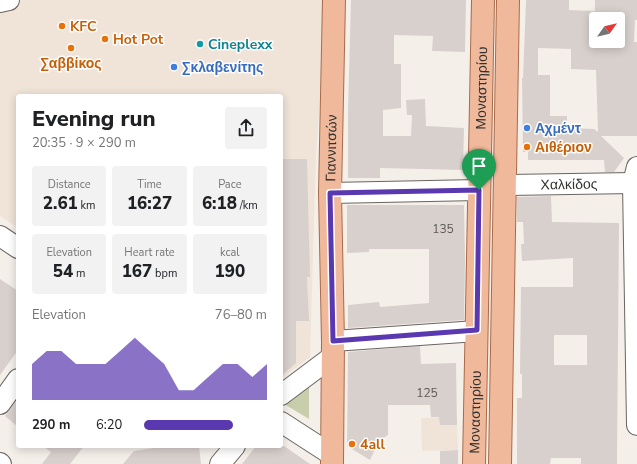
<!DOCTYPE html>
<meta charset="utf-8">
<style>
body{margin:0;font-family:"Nunito Sans",sans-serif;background:#f2f2f2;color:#202124;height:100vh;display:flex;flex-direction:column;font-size:15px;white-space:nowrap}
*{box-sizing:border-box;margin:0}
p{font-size:13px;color:#757577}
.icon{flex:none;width:22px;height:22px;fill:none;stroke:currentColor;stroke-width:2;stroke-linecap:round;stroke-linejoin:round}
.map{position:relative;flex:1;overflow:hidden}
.details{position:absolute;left:16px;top:94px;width:267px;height:354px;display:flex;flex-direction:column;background:#fff;border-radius:4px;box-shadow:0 2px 10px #0003}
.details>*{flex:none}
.needle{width:26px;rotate:56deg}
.controls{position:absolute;left:589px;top:12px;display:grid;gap:8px}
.controls a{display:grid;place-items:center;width:36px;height:36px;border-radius:4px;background:#fff;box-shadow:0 2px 10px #0003;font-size:20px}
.pin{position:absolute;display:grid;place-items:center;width:34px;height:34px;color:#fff;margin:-41px -17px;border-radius:50% 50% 50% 0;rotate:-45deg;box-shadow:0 0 4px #0007}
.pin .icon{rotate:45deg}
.round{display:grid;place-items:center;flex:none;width:42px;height:42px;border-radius:4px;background:#f2f2f2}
.summary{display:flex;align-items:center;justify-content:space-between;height:68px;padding:0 16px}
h1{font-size:22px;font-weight:800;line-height:30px}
.figures{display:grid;grid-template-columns:repeat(3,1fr);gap:6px;height:68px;padding:4px 16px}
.figures div{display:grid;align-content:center;border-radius:4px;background:#f2f2f2;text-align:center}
.figures b{font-size:17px;font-weight:800}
.figures small{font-size:11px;font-weight:400}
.figures p{font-size:11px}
.chart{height:112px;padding:8px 16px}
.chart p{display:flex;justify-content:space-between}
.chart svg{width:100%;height:72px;margin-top:4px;fill:#5a38b0;opacity:.7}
ul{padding:0 16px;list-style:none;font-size:13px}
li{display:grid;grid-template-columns:64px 48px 1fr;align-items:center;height:30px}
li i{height:10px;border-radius:5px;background:#5a38b0}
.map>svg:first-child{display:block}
.built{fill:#f0e4d9}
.green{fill:#c8cdac}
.building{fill:#d8d0cd;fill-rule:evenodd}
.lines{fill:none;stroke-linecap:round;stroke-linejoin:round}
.minor-casing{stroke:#6a6560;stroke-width:22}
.major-casing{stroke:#a86b4a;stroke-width:24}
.minor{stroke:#fff;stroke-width:20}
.major{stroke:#f1b99b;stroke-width:22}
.route-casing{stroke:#fff;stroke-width:8}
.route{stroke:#5a38b0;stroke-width:5}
.food-dot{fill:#e8710a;stroke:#fffdfc;stroke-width:1.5}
.culture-dot{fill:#0f9aa8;stroke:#fffdfc;stroke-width:1.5}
.shop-dot{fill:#3f7fe0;stroke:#fffdfc;stroke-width:1.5}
.labels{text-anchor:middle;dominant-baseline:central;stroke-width:3;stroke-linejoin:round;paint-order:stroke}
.number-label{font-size:12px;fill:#5d5956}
.food-label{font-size:14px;font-weight:bold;fill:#c56008;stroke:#fffdfc;text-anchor:start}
.culture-label{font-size:14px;font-weight:bold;fill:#0d838f;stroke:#fffdfc;text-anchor:start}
.shop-label{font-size:14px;font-weight:bold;fill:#366cbe;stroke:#fffdfc;text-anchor:start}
.street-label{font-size:14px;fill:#34312f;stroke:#fffdfc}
</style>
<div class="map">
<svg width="637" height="464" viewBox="0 0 637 464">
<rect width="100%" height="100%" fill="#f5efea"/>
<g class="built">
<path d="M0,0H327L316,156L310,357L281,379V96H18V228L0,216Z"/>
<path d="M457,417L458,450L422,451L421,418Z"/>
</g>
<path class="green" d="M309,383V419L284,404Z"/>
<g class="building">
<path d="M351,0H466L465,52L432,51L433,36L394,35V64H401V108L383,110V136H411L412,115H407L406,100L425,99L426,126L464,128L463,170L380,168V178H348V110Z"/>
<path d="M526,0H569V10L595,11V0H637V20H635L634,42H637V136H601L624,158L614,172H605L604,160H528V152H523L522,78H523ZM596,19H618V41H596ZM538,48L571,49V69L596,70L598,132L594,129L567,128V116H550V75H538Z"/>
<path d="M281,159H307L310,277H307L309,321H296V363L281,376Z"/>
<path d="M551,196L552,222L619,223L617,464H581V458H551L550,464H517V398H522V374H520L521,287H573V258L522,261L521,244H524L523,222H517V197ZM554,335H587V365H554Z"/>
<path d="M347,205H464L465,259L464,320L348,328V305L379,302L380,307L429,303V249H369V252L347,253Z"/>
<path d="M0,279L18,291V350L0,375Z"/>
<path d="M420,346L421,364L456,363L457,425H440L439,417H431L430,405H388V435L379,441L370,460L347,446L348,352Z"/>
<path d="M18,399V427L5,416Z"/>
<path d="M43,446H84L70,464H42L51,452Z"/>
<path d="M167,446H199L201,464H123L134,451Z"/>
<path d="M256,446H284L310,464H242Z"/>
<path d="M458,450V464H440V451Z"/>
</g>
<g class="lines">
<g class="minor-casing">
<g id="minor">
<path d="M0,2L9,0"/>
<path d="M637,167L633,183L637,425"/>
<path id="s1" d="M505,185L633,183"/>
<path d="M330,193L479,190"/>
<path d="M0,236L18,248"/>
<path d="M333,341L477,331"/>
<path d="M281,395L333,356"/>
<path d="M0,404L18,379"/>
<path d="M281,422L332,455"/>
<path d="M0,463L1,464"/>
<path d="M220,464L235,446"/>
</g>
</g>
<g class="major-casing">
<g id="major">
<path id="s2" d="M332,464L333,341L330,193L334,0"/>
<path id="s3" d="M474,464L483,0"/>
<path d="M500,464L508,0"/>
</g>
</g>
<use href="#minor" class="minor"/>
<use href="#major" class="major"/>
</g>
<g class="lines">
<g class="route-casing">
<path id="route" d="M479,190L477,330L333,341L330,193Z"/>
</g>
<use href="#route" class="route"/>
</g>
<g class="food-dot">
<circle cx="62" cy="26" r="4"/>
<circle cx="105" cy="39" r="4"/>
<circle cx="71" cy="48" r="4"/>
<circle cx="527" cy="147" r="4"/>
<circle cx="352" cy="444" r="4"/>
</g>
<circle class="culture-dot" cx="200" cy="44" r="4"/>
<g class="shop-dot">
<circle cx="174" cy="67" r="4"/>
<circle cx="527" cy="128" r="4"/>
</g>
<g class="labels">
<g class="number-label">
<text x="443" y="229">135</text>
<text x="427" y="393">125</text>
</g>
<g class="food-label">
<text x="70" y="26">KFC</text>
<text x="113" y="39">Hot Pot</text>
<text x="71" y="63" text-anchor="middle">Σαββίκος</text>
<text x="535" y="147">Αιθέριον</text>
<text x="360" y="444">4all</text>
</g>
<g class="culture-label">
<text x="208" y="44">Cineplexx</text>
</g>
<g class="shop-label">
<text x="182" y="67">Σκλαβενίτης</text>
<text x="535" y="128">Αχμέντ</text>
</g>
<g class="street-label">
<text stroke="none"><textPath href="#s3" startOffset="376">Μοναστηρίου</textPath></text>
<text stroke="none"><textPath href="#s2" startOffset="316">Γιαννιτσών</textPath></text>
<text stroke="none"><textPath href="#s1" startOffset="64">Χαλκίδος</textPath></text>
<text stroke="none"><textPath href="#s3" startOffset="52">Μοναστηρίου</textPath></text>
</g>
</g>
</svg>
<div class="controls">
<a><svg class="needle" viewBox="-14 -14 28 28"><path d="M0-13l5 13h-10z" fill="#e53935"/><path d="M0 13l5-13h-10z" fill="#757577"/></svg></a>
</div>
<div class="pin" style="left:479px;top:190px;background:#1e9e55"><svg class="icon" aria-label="arrive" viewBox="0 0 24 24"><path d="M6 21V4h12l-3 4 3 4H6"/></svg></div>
<section class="details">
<div class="summary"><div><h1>Evening run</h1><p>20:35 · 9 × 290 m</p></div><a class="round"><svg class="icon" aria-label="share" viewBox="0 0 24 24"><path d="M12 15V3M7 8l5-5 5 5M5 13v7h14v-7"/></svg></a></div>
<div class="figures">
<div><p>Distance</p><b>2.61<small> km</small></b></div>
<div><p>Time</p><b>16:27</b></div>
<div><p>Pace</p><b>6:18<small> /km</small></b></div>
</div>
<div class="figures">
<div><p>Elevation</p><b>54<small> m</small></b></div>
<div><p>Heart rate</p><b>167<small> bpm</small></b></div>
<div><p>kcal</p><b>190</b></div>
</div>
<div class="chart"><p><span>Elevation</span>76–80 m</p>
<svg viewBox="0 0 160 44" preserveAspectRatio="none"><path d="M0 44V22L10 14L20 14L30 22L40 22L50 22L60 14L70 6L80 14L90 22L100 38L110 38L120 30L130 22L140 22L150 30L160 22V44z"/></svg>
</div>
<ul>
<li><b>290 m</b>6:20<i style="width:72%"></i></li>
</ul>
</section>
</div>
